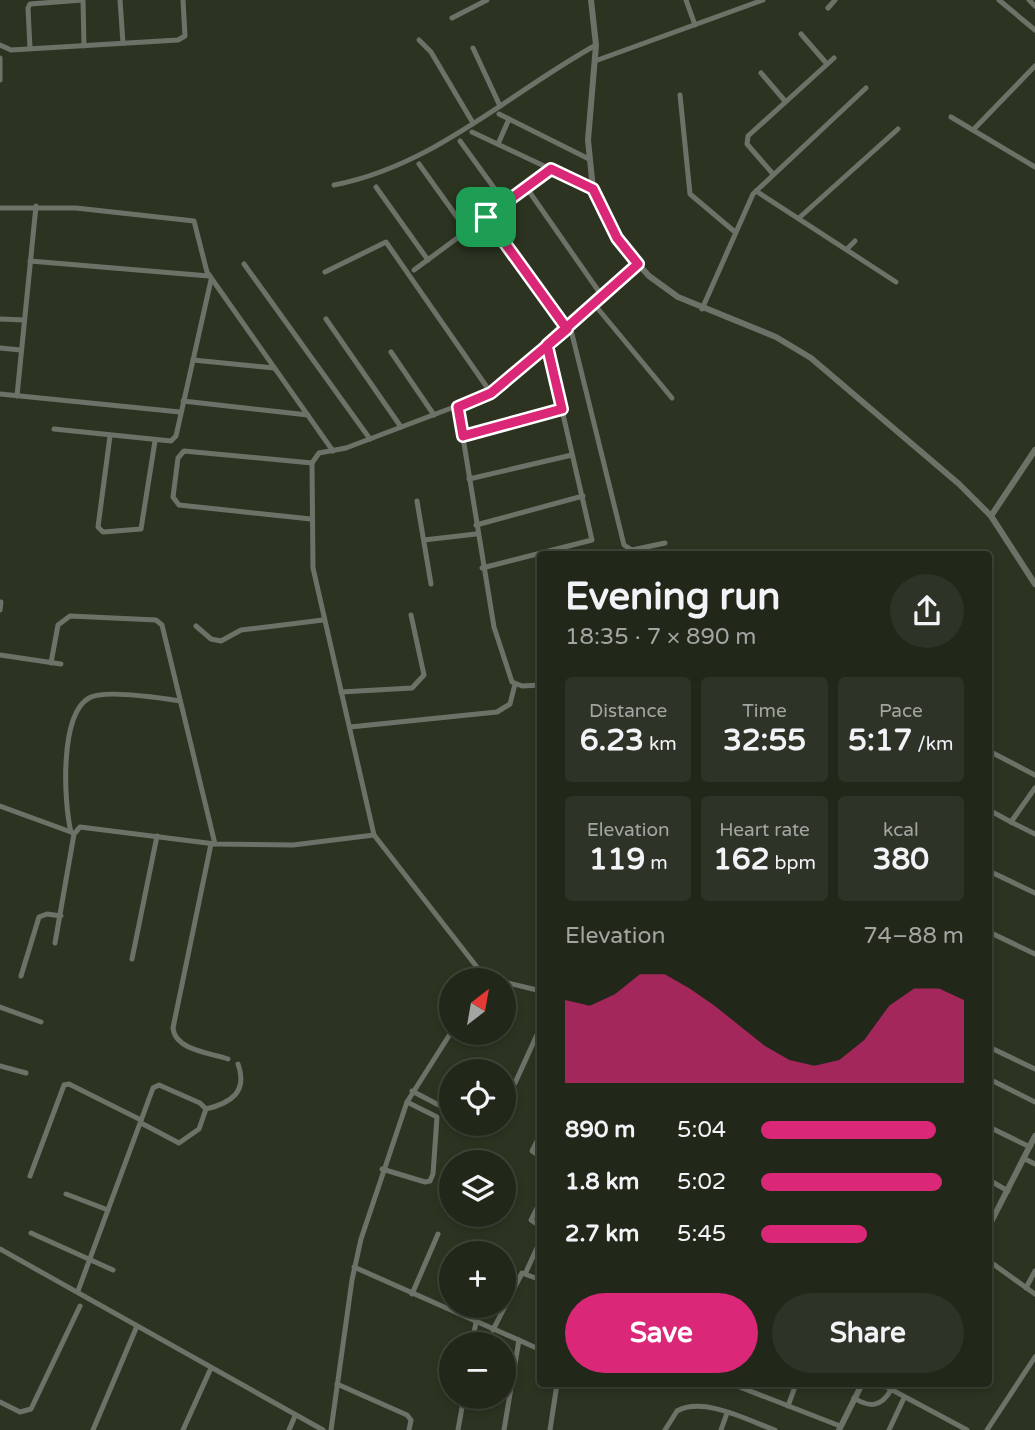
<!DOCTYPE html>
<meta charset="utf-8">
<style>
body{margin:0;font-family:"Varela Round",sans-serif;background:#2d3326;color:#f1f3f6;height:100vh;display:flex;flex-direction:column;font-size:26px;white-space:nowrap}
*{box-sizing:border-box;margin:0}
p{font-size:23px;color:#a2a5a2}
.icon{flex:none;width:38px;height:38px;fill:none;stroke:currentColor;stroke-width:2;stroke-linecap:round;stroke-linejoin:round}
.map{position:relative;flex:1;overflow:hidden}
.details{position:absolute;left:537px;top:551px;width:455px;height:836px;display:flex;flex-direction:column;background:#212719;border-radius:7px;box-shadow:0 4px 10px #0003,0 0 0 2px #3e4438}
.details>*{flex:none}
.needle{width:46px;rotate:31deg}
.buttons{position:absolute;left:439px;top:968px;display:grid;gap:14px}
.buttons a{display:grid;place-items:center;width:77px;height:77px;border-radius:50%;background:#212719;box-shadow:0 4px 10px #0003,0 0 0 2px #3e4438;font-size:35px}
.pin{position:absolute;display:grid;place-items:center;width:60px;height:60px;color:#fff;margin:-30px;border-radius:14px;box-shadow:0 4px 10px #0006}
.round{display:grid;place-items:center;flex:none;width:74px;height:74px;border-radius:37px;background:#2d3326}
.head{display:flex;align-items:center;justify-content:space-between;height:119px;padding:0 28px}
h1{font-size:38px;font-weight:800;line-height:52px}
.stats{display:grid;grid-template-columns:repeat(3,1fr);gap:10px;height:119px;padding:7px 28px}
.stats div{display:grid;align-content:center;border-radius:7px;background:#2d3326;text-align:center}
.stats b{font-size:30px;font-weight:800}
.stats small{font-size:19px;font-weight:400}
.stats p{font-size:19px}
.chart{height:196px;padding:14px 28px}
.chart p{display:flex;justify-content:space-between}
.chart svg{width:100%;height:126px;margin-top:7px;fill:#db2777;opacity:.7}
.action{display:flex;gap:14px;margin-top:auto;padding:14px 28px}
.action a{flex:1;height:80px;border-radius:42px;background:#db2777;color:#fff;font-size:28px;font-weight:800;line-height:80px;text-align:center}
.action a+a{background:#2d3326;color:#f1f3f6}
ul{padding:0 28px;list-style:none;font-size:23px}
li{display:grid;grid-template-columns:112px 84px 1fr;align-items:center;height:52px}
li i{height:18px;border-radius:9px;background:#db2777}
.map>svg:first-child{display:block}
.lines{fill:none;stroke-linecap:round;stroke-linejoin:round}
.minor{stroke:#6d7268;stroke-width:5}
.tertiary{stroke:#6d7268;stroke-width:6}
.route-casing{stroke:#fff;stroke-width:14}
.route{stroke:#db2777;stroke-width:9}
</style>
<div class="map">
<svg width="1035" height="1430" viewBox="0 0 1035 1430">
<rect width="100%" height="100%" fill="#2c3421"/>
<g class="lines">
<g class="minor">
<path d="M120,0L123,43"/>
<path d="M686,0L695,25"/>
<path d="M999,0L1035,30"/>
<path d="M1029,0L1035,6"/>
<path d="M828,8L835,0"/>
<path d="M452,18L487,0"/>
<path d="M801,34L827,64"/>
<path d="M419,40L431,52L473,123"/>
<path d="M0,45L11,50L178,40L185,36L183,0"/>
<path d="M30,48L28,8L30,4L83,0L84,46"/>
<path d="M473,48L500,106"/>
<path d="M0,58V80"/>
<path d="M595,61L763,0"/>
<path d="M761,73L785,101"/>
<path d="M680,95L690,194L735,232"/>
<path d="M499,114L589,159"/>
<path d="M951,117L1035,167"/>
<path d="M974,129L1035,66"/>
<path d="M472,132L593,189"/>
<path d="M460,141L505,203"/>
<path d="M498,144L509,119"/>
<path d="M419,164L467,231"/>
<path d="M773,174L747,144L748,136L834,58"/>
<path d="M334,185C434,166 509,93 596,45"/>
<path d="M376,187L428,260"/>
<path d="M526,187L602,296"/>
<path d="M756,191L896,282"/>
<path d="M0,208H76L194,221L207,272L333,451"/>
<path d="M486,217L567,329"/>
<path d="M799,218L898,129"/>
<path d="M847,249L855,241"/>
<path d="M30,261L209,276"/>
<path d="M244,264L370,439"/>
<path d="M414,270L551,169"/>
<path d="M325,272L386,242L491,393"/>
<path d="M594,304L672,398"/>
<path d="M702,309L753,194L866,88"/>
<path d="M0,319L24,320"/>
<path d="M326,319L401,427"/>
<path d="M570,326L624,545L632,550L665,543"/>
<path d="M0,348L21,350"/>
<path d="M391,352L434,415"/>
<path d="M193,360L274,368"/>
<path d="M0,394L180,412"/>
<path d="M17,396L36,206"/>
<path d="M183,401L308,415"/>
<path d="M458,407L494,627L512,682L522,686L541,685"/>
<path d="M54,429L171,441L176,436L211,280"/>
<path d="M110,436L98,527L103,532L141,529L155,441"/>
<path d="M462,436L562,409"/>
<path d="M469,479L572,455"/>
<path d="M417,501L431,584"/>
<path d="M311,519L179,505L173,497L178,458L184,451L312,463"/>
<path d="M476,525L583,496"/>
<path d="M424,540L476,534"/>
<path d="M482,568L592,540L547,345"/>
<path d="M0,610L1,602"/>
<path d="M196,626L211,639L221,641L241,630L323,620"/>
<path d="M0,655L61,664"/>
<path d="M51,663L58,625L70,616L156,620L162,625L215,844"/>
<path d="M341,692L412,688L424,675L411,615"/>
<path d="M350,727L497,712L510,704L515,684"/>
<path d="M989,751L1035,775"/>
<path d="M0,806L71,832"/>
<path d="M989,810L1011,822L1035,788"/>
<path d="M1011,822L1035,834"/>
<path d="M71,832C64,804 59,715 89,698C105,689 161,698 180,701"/>
<path d="M211,844L173,1028C175,1050 210,1053 228,1059"/>
<path d="M989,871L1035,893"/>
<path d="M989,932L1035,954"/>
<path d="M55,943L74,834L80,827L215,844L293,845L374,835"/>
<path d="M132,959L157,836"/>
<path d="M21,976L39,917L47,914L61,916"/>
<path d="M495,980L480,971L374,835L313,568L312,463L319,453L346,448L491,393L638,264"/>
<path d="M504,982L541,991"/>
<path d="M0,1007L41,1022"/>
<path d="M989,1047L1035,1069"/>
<path d="M0,1066L26,1073"/>
<path d="M989,1079L1035,1102"/>
<path d="M515,1083L541,1026"/>
<path d="M412,1091L452,1112"/>
<path d="M206,1109C231,1103 248,1092 238,1064"/>
<path d="M476,1124L492,1131"/>
<path d="M989,1127L1030,1147"/>
<path d="M541,1133L532,1151L541,1157"/>
<path d="M1025,1159L1035,1164"/>
<path d="M382,1169L425,1182L430,1181L433,1174L437,1117L407,1102"/>
<path d="M30,1176L64,1085L69,1084L141,1120"/>
<path d="M989,1180L1008,1191"/>
<path d="M66,1194L108,1210"/>
<path d="M541,1200L531,1220L541,1227"/>
<path d="M31,1233L113,1270"/>
<path d="M0,1249L323,1430"/>
<path d="M989,1261L1035,1294"/>
<path d="M354,1267L541,1350"/>
<path d="M526,1272L541,1239"/>
<path d="M1026,1288L1035,1271"/>
<path d="M78,1291L153,1088L159,1085L200,1103L206,1109L199,1129L179,1143L141,1123"/>
<path d="M412,1294L438,1234"/>
<path d="M493,1330L522,1273L541,1280"/>
<path d="M472,1344L476,1322"/>
<path d="M337,1384L407,1415L411,1420L409,1430"/>
<path d="M732,1384L840,1426"/>
<path d="M881,1384L967,1430"/>
<path d="M854,1398C870,1408 881,1407 891,1390"/>
<path d="M0,1402L20,1412L31,1409L80,1306"/>
<path d="M788,1406L796,1384"/>
<path d="M93,1430L137,1326"/>
<path d="M183,1430L211,1368"/>
<path d="M289,1430L295,1416"/>
<path d="M331,1430L352,1280L361,1239L407,1102L452,1031"/>
<path d="M458,1430L464,1396"/>
<path d="M504,1430L519,1340"/>
<path d="M550,1430L557,1384"/>
<path d="M665,1430L677,1411C704,1396 749,1421 775,1430"/>
<path d="M721,1430L727,1413"/>
<path d="M889,1430L904,1398"/>
<path d="M987,1430L1035,1357"/>
</g>
<g class="tertiary">
<path d="M591,0L596,45L588,140L593,189L629,254L649,276L678,297L776,337L811,358L959,484L991,516L1035,584"/>
<path d="M991,516L1035,450"/>
<path d="M989,1226L1035,1136"/>
<path d="M839,1430L862,1384"/>
</g>
</g>
<g class="lines">
<g class="route-casing">
<path id="route" d="M486,217L567,329L491,393L458,407L463,436L562,409L547,345L638,264L617,238L593,189L551,169L486,217"/>
</g>
<use href="#route" class="route"/>
</g>
</svg>
<div class="buttons">
<a><svg class="needle" viewBox="-14 -14 28 28"><path d="M0-13l5 13h-10z" fill="#e53935"/><path d="M0 13l5-13h-10z" fill="#a2a5a2"/></svg></a>
<a><svg class="icon" aria-label="locate" viewBox="0 0 24 24"><circle cx="12" cy="12" r="6"/><path d="M12 2v4M12 18v4M2 12h4M18 12h4"/></svg></a>
<a><svg class="icon" aria-label="layers" viewBox="0 0 24 24"><path d="M12 4l9 5-9 5-9-5zM3 14l9 5 9-5"/></svg></a>
<a>+</a>
<a>−</a>
</div>
<div class="pin" style="left:486px;top:217px;background:#1e9e55"><svg class="icon" aria-label="arrive" viewBox="0 0 24 24"><path d="M6 21V4h12l-3 4 3 4H6"/></svg></div>
<section class="details">
<div class="head"><div><h1>Evening run</h1><p>18:35 · 7 × 890 m</p></div><a class="round"><svg class="icon" aria-label="share" viewBox="0 0 24 24"><path d="M12 15V3M7 8l5-5 5 5M5 13v7h14v-7"/></svg></a></div>
<div class="stats">
<div><p>Distance</p><b>6.23<small> km</small></b></div>
<div><p>Time</p><b>32:55</b></div>
<div><p>Pace</p><b>5:17<small> /km</small></b></div>
</div>
<div class="stats">
<div><p>Elevation</p><b>119<small> m</small></b></div>
<div><p>Heart rate</p><b>162<small> bpm</small></b></div>
<div><p>kcal</p><b>380</b></div>
</div>
<div class="chart"><p><span>Elevation</span>74–88 m</p>
<svg viewBox="0 0 160 44" preserveAspectRatio="none"><path d="M0 44V15L10 17L20 13L30 6L40 6L50 11L60 17L70 24L80 31L90 36L100 38L110 36L120 29L130 17L140 11L150 11L160 15V44z"/></svg>
</div>
<ul>
<li><b>890 m</b>5:04<i style="width:86%"></i></li>
<li><b>1.8 km</b>5:02<i style="width:89%"></i></li>
<li><b>2.7 km</b>5:45<i style="width:52%"></i></li>
</ul>
<div class="action"><a>Save</a><a>Share</a></div>
</section>
</div>
